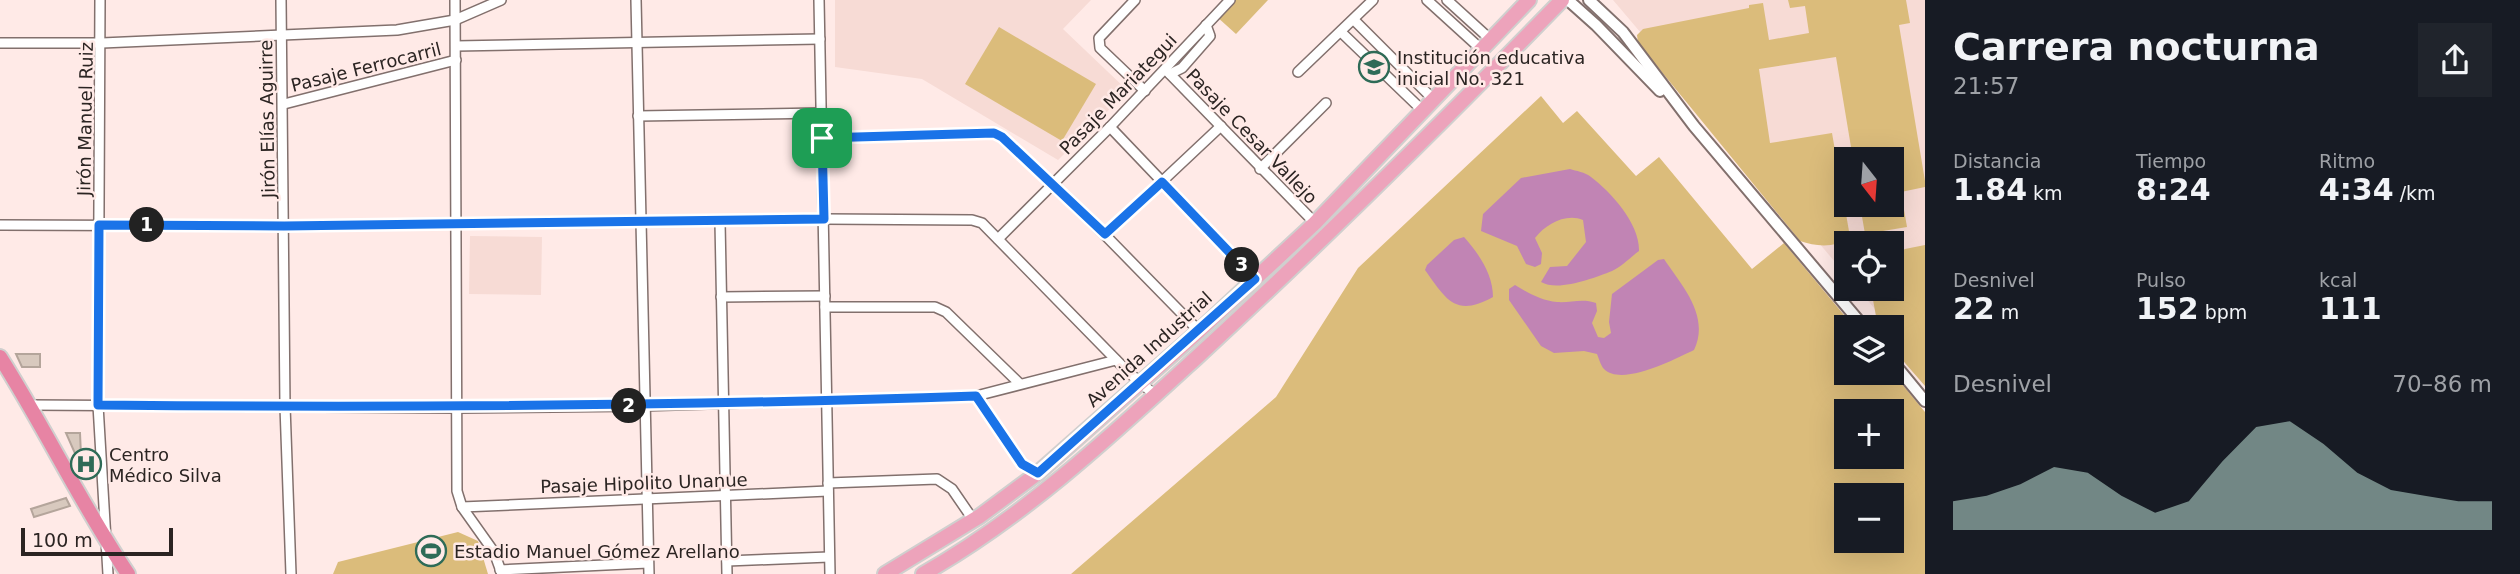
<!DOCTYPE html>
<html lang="es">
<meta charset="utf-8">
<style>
body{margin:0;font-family:"DejaVu Sans",sans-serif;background:#20242c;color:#f1f3f6;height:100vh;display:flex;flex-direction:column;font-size:26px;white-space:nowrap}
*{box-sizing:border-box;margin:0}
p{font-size:23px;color:#9ea1a6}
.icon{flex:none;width:38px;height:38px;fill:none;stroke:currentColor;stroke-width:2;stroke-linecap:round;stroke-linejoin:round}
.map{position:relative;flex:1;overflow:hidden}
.drawer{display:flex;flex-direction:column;background:#171b24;width:595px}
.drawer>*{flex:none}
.needle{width:46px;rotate:163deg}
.buttons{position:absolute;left:1834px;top:147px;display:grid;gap:14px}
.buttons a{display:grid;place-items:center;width:70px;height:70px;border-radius:0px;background:#171b24;box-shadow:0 7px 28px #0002;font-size:35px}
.scale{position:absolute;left:21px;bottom:18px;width:152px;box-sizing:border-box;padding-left:7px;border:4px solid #2b2422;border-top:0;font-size:19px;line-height:24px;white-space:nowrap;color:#2b2422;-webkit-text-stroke:5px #ffeae7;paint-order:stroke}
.pin{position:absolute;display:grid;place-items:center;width:60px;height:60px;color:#fff;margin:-30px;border-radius:14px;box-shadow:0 4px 10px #0006}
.km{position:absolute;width:35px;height:35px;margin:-18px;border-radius:50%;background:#222;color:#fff;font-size:19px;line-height:35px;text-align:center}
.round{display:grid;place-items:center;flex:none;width:74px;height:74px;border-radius:0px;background:#20242c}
.headline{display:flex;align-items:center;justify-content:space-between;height:119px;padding:0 28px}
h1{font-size:38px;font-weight:700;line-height:52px}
.metrics{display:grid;grid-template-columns:repeat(3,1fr);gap:10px;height:119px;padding:7px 28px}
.metrics div{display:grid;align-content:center}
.metrics b{font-size:30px;font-weight:700}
.metrics small{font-size:19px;font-weight:400}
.metrics p{font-size:19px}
.chart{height:196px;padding:14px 28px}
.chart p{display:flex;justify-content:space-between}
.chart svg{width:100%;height:126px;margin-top:7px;fill:#99b6ae;opacity:.7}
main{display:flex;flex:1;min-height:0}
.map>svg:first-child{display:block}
.built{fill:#f7dbd5;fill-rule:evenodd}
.green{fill:#dbbc7b;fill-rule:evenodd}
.water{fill:#c184b4}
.building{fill:#d8c9be;stroke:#b4a59b;stroke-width:2}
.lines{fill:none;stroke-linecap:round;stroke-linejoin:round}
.minor-casing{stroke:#82706d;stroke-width:12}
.tertiary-casing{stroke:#82706d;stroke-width:14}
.primary-casing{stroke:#d0cfce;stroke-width:18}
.trunk-casing{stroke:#d0cfce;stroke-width:18}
.minor{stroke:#fff;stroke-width:9}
.tertiary{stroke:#fff;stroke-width:10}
.primary{stroke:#eda3bb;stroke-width:14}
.trunk{stroke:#e784a4;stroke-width:14}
.route-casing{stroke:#fff;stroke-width:14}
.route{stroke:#1a73e8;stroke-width:9}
.labels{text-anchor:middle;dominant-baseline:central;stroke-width:5;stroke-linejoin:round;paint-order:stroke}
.poi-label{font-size:18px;fill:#2b2422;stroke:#ffeae7;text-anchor:start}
.street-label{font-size:18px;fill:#2b2422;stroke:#ffeae7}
</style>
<main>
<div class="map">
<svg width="1925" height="574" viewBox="0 0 1925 574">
<rect width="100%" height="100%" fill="#ffeae7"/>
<g class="built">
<path d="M835,0H1091L1063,29L1128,91L1058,160L922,79L835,67Z"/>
<path d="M1613,0H1925V368L1858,289H1892V243H1846V275ZM1846,159H1892V205H1846Z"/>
<path d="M470,236L542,237L541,295L469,294Z"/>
</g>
<g class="green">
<path d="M1231,0H1268L1236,34L1216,16Z"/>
<path d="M1788,0H1906L1910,23L1899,25L1925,181V187L1901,192L1907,227L1865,234L1860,205H1892V159H1853L1836,57L1759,69L1770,143L1832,133L1850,237C1836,248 1817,247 1800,241L1638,43L1637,35L1643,29L1749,8V5L1763,3L1769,40L1809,33L1805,6L1790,8Z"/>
<path d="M999,27L1096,84L1062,141L965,84Z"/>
<path d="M1541,96L1563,123L1577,111L1636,176L1659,157L1752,269L1784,243L1854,327H1846V373L1892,372L1925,412V574H1071L1276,397L1358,268ZM1846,411H1892V457H1846ZM1846,495H1892V541H1846Z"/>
<path d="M1925,245V386L1892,348V327H1878L1871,289H1892V257L1905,249Z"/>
<path d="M458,532L478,541L488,574H333L338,562Z"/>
</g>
<g class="water">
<path d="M1570,169C1576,171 1585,172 1591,177C1611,192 1640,224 1639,251C1631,257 1621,267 1612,271C1594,278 1558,292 1541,282L1550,267L1567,266L1586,242L1583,220C1566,213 1546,224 1535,238L1542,253L1541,264L1535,267L1526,264L1517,246L1481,231L1483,214L1521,178Z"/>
<path d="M1464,237C1479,254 1493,274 1493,297C1455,318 1446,299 1425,270L1427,265L1454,240Z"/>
<path d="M1664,259C1683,287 1710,316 1694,350C1675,359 1622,387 1604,369C1601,366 1599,359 1597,354L1584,351L1554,353L1541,346L1509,300V289L1515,285C1528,293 1542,301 1557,302C1571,303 1582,298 1596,303L1597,311L1592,323L1598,337L1604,338L1611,333L1609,322L1612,294L1658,260Z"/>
</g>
<g class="building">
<path d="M16,354H40V367H22Z"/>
<path d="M66,433H80L81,455H92V472H86L81,467Z"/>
<path d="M66,498L70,506L34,517L31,509Z"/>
</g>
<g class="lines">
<g class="minor-casing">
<g id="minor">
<path d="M100,0L98,405L108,574"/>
<path d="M281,0L285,406L291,574"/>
<path d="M455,0L457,491L462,507L494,552L502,574"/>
<path d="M636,0L649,574"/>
<path d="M819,0L830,574"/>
<path d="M1135,0L1099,38L1100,48L1145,91"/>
<path d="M1427,0L1482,50"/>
<path d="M1447,0L1491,40"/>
<path d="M1354,20L1433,99"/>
<path d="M1341,32L1422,110"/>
<path d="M0,43H102L397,30L455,20L501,0"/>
<path d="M456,46L820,39"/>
<path d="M1166,70L1315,223"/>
<path d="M1298,72L1373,0"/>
<path d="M1170,74L1182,68L1210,36L1206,25"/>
<path d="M284,104L456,60"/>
<path d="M638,116L821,113"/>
<path d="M1110,127L1255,279"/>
<path d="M822,138L994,133L1002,137L1105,235L1199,331"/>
<path d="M1260,169L1326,103"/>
<path d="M720,222L727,574"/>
<path d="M0,225L284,226L824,219L972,220L982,223L1127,371L1155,395"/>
<path d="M1105,235L1221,126"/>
<path d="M998,239L1110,127L1230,0"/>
<path d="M721,297L825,296"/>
<path d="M825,307H935L946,312L1019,383"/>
<path d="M976,396L1022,464L1038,473"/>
<path d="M30,405L458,408L643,406L976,396L1116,360"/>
<path d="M828,483L937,479L952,489L974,521"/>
<path d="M462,507L828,491"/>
<path d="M727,561L829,557"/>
<path d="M500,570L648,563"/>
</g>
</g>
<g class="tertiary-casing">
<g id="tertiary">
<path d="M1568,0L1596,25L1660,91"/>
<path d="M1589,0L1623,32L1694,126L1864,327"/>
<path d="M1892,361L1925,401"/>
</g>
</g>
<g class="primary-casing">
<g id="primary">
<path d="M885,574L980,516L1038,473L1199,331L1315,223L1529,0"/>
<path d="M923,574C1024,517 1111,436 1196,358C1322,242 1443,122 1562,0"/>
</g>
</g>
<g class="trunk-casing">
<path id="trunk" d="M0,357C45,428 81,504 128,574"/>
</g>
<use href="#minor" class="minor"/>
<use href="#tertiary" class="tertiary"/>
<use href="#primary" class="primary"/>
<use href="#trunk" class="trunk"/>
</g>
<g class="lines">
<g class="route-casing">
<path id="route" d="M994,133L1002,137L1105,234L1162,182L1255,279L1038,473L1022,464L976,396C683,406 391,408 98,405L99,225L284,226L824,219L822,138Z"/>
</g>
<use href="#route" class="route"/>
</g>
<defs>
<g id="school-ring" transform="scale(1.575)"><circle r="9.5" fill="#ffeae7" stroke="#2e6b57" stroke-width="1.5"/><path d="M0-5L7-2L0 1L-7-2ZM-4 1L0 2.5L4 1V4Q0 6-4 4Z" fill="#2e6b57"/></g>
<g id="hospital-ring" transform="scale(1.575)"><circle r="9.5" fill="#ffeae7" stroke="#2e6b57" stroke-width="1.5"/><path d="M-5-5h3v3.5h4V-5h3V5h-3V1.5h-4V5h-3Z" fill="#2e6b57"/></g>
<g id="stadium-ring" transform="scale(1.575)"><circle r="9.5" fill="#ffeae7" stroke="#2e6b57" stroke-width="1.5"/><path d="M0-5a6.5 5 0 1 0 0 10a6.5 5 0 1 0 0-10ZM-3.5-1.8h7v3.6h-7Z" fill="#2e6b57"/></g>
</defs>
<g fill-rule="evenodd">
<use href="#school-ring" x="1374" y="67"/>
<use href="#hospital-ring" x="86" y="464"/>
<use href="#stadium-ring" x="431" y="551"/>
</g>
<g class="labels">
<g class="poi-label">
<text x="1397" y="57">Institución educativa<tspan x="1397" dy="21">inicial No. 321</tspan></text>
<text x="109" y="454">Centro<tspan x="109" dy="21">Médico Silva</tspan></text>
<text x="454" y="551">Estadio Manuel Gómez Arellano</text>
</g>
<g class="street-label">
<text transform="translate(366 67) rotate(-14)">Pasaje Ferrocarril</text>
<text transform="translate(1118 94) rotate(-46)">Pasaje Mariategui</text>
<text transform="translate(85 119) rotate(-89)">Jirón Manuel Ruiz</text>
<text transform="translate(267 119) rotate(-91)">Jirón Elías Aguirre</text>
<text transform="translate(1252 136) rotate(46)">Pasaje Cesar Vallejo</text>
<text transform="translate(1149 349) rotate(-42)">Avenida Industrial</text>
<text transform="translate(644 483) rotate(-2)">Pasaje Hipolito Unanue</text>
</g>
</g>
</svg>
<div class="buttons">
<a><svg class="needle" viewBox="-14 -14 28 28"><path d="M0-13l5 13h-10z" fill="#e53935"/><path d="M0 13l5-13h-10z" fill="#9ea1a6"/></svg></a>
<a><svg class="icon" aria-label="locate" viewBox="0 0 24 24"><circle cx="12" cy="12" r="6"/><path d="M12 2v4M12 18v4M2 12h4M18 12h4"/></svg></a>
<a><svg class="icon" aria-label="layers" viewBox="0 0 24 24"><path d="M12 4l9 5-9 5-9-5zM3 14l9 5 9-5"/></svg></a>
<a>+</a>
<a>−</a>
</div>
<div class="scale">100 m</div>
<div class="pin" style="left:822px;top:138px;background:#1e9e55"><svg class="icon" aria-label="arrive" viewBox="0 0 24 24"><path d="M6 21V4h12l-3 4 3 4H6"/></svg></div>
<b class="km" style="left:147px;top:225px">1</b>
<b class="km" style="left:629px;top:406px">2</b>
<b class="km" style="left:1242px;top:265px">3</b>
</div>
<section class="drawer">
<div class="headline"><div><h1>Carrera nocturna</h1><p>21:57</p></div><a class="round"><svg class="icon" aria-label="share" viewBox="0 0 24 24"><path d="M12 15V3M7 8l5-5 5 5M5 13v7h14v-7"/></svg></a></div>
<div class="metrics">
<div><p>Distancia</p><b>1.84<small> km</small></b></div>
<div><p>Tiempo</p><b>8:24</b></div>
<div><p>Ritmo</p><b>4:34<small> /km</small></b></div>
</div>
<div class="metrics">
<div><p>Desnivel</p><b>22<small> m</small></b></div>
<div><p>Pulso</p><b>152<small> bpm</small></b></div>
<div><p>kcal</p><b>111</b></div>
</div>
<div class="chart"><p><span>Desnivel</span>70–86 m</p>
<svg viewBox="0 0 160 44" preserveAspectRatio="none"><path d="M0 44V34L10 32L20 28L30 22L40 24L50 32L60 38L70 34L80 20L90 8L100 6L110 14L120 24L130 30L140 32L150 34L160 34V44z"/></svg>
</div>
</section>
</main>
